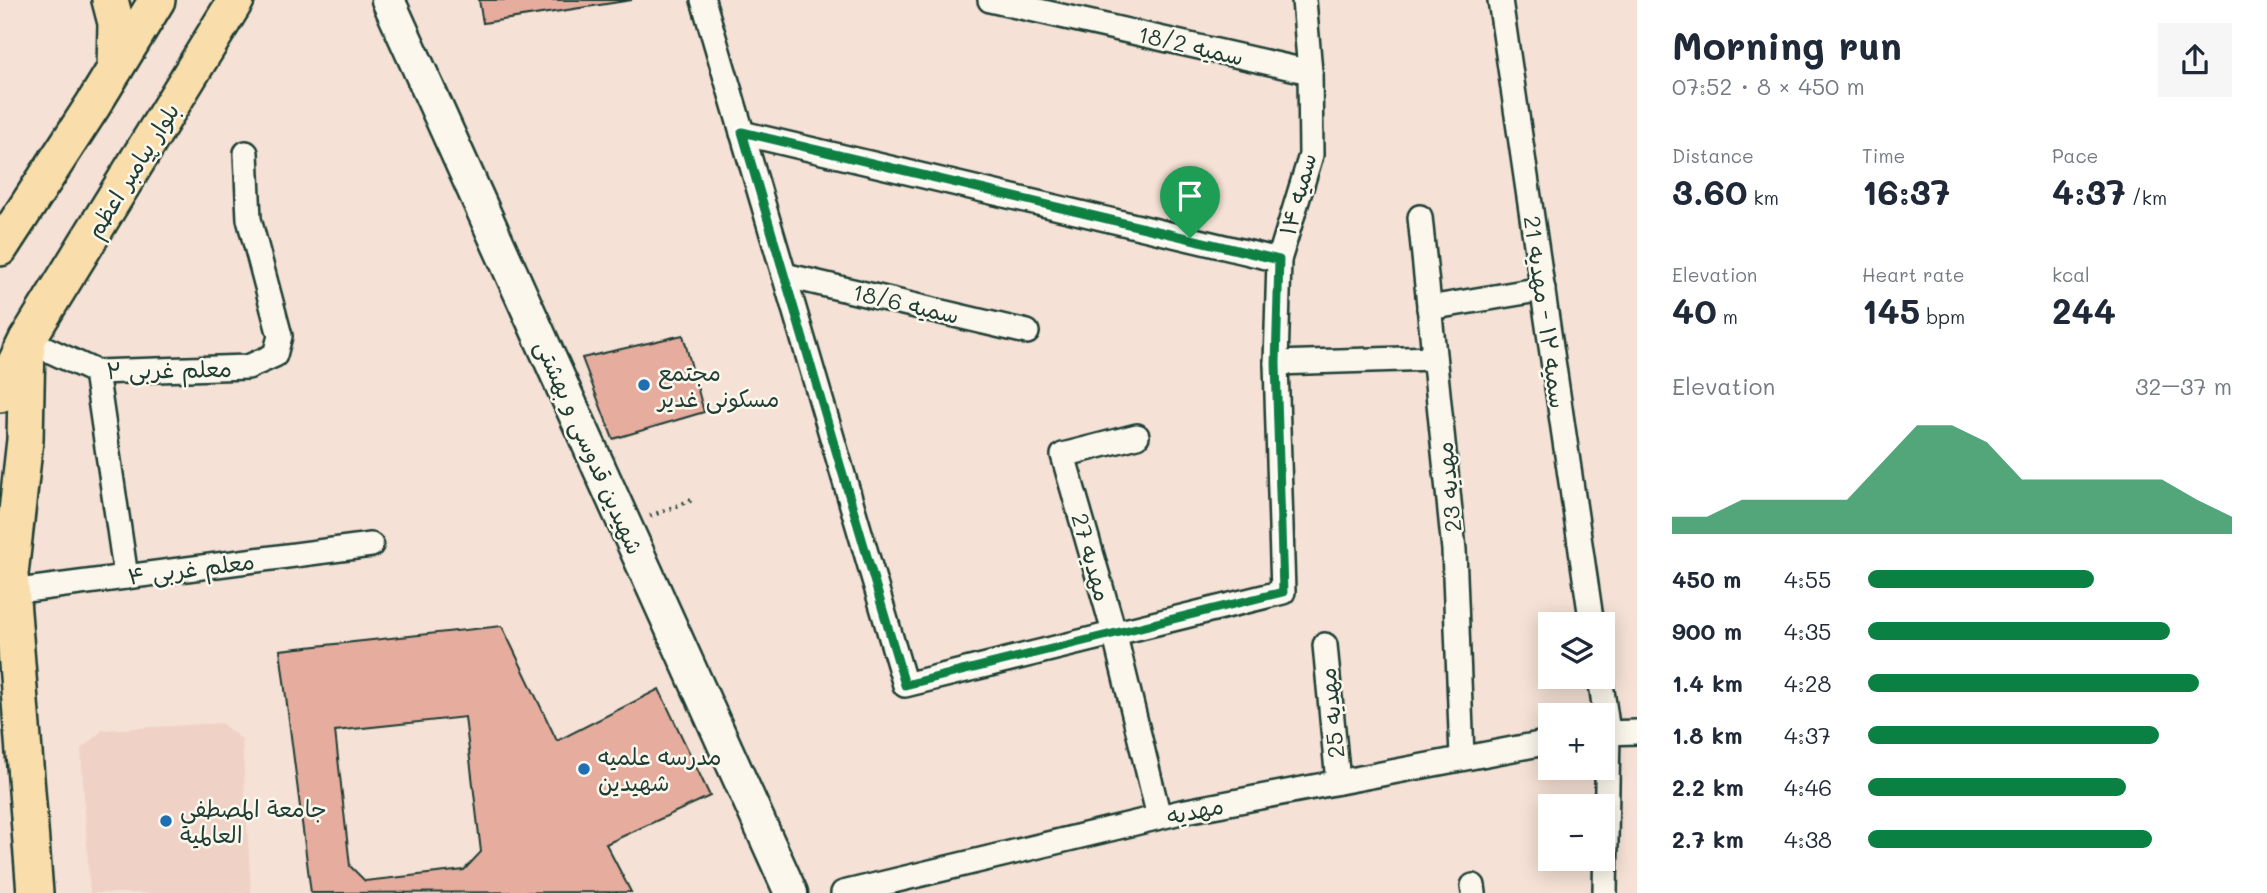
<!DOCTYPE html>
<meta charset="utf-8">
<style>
body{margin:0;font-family:Mali,"Playpen Sans Arabic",sans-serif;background:#f6f6f7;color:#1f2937;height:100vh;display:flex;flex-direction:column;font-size:26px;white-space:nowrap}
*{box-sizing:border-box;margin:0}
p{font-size:23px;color:#747a83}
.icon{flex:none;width:38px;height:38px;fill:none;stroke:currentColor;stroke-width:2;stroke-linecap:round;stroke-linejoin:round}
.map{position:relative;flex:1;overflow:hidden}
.sheet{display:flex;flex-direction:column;background:#fff;width:630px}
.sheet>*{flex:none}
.buttons{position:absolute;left:1538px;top:612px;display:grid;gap:14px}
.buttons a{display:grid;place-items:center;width:77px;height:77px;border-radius:0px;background:#fff;box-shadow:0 4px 18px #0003;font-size:35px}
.pin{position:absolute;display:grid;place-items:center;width:60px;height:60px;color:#fff;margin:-72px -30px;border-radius:50% 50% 50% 0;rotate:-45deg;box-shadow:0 0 7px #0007}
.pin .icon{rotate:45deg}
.round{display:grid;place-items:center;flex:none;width:74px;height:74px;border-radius:0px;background:#f6f6f7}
.summary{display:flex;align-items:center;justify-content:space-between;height:119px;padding:0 35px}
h1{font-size:38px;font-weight:800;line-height:52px}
.figures{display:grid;grid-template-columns:repeat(3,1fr);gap:10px;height:119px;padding:7px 35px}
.figures div{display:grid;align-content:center}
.figures b{font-size:35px;font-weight:800}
.figures small{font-size:19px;font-weight:400}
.figures p{font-size:19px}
.chart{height:196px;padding:14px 35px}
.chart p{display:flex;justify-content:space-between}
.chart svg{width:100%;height:126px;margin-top:7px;fill:#0b8043;opacity:.7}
ul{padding:0 35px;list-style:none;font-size:23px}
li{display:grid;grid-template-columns:112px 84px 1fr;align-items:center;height:52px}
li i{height:18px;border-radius:9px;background:#0b8043}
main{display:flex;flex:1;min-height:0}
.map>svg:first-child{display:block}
.built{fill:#f0d1c5}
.building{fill:#e6ad9f;stroke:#1f3d34;stroke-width:2;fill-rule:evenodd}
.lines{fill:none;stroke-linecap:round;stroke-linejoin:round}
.street-casing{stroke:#1f3d34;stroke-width:28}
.secondary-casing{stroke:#1f3d34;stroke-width:37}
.primary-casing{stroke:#1f3d34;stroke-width:40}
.path{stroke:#1f3d34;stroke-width:4.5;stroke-dasharray:2 5;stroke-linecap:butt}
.street{stroke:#fbf7ec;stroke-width:23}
.secondary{stroke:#fbf7ec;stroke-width:32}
.primary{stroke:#f9deab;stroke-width:35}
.route-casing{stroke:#fff;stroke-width:14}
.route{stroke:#0b8043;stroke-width:9}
.poi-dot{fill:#1f6fb2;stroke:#fbf7ec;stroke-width:2.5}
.labels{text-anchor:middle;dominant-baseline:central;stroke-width:5;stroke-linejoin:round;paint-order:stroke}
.street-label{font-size:23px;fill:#1f3d34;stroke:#fbf7ec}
.poi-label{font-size:23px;fill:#1f3d34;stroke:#fbf7ec;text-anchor:start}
</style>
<main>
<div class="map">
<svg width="1637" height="893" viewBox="0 0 1637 893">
<rect width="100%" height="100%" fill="#f5e1d5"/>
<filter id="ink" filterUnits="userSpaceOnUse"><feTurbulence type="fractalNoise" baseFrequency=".0143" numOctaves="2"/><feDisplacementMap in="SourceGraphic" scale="14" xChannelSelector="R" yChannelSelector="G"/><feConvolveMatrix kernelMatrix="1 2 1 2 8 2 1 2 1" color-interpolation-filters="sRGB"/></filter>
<g filter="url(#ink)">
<path class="built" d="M221,723L242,740L251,893H90L81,749L103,730Z"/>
<g class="building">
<path d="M479,0H632L483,23Z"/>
<path d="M683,335L704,412L613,439L582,358Z"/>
<path d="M502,626L557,741L659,689L710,796L606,844L631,892L311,893L280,650ZM465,717L481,852L464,870L365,881L350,866L335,731Z"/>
</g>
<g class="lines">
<g class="street-casing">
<g id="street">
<path d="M703,0L905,685L1283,592L1276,363L1279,260L1311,155L1310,72L1304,0"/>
<path d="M990,0L1310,72"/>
<path d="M1500,0L1592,625"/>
<path d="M742,133L1279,260"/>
<path d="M1420,217L1454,550L1462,757"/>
<path d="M784,275L1027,332"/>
<path d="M1429,308L1543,289"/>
<path d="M27,340L96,372L248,367L275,355L280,336L249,219L246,153"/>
<path d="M1276,363L1434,358"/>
<path d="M96,372L126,577"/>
<path d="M1137,436L1063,455L1114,632L1159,817"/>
<path d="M11,592L371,545"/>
<path d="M1325,645L1338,782"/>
<path d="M1600,677L1608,732L1605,893"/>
<path d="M1603,733L1637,732"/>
<path d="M1473,886L1474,893"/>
<path d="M843,893L1181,812L1550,742"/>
</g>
</g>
<g class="secondary-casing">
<path id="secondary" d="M388,0L791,893"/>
</g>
<g class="primary-casing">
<g id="primary">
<path d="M110,0L116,23L115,69"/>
<path d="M0,248L93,105L157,0"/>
<path d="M27,340L25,440L10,574L35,893"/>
<path d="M0,394L27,340L236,0"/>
</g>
</g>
<path class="path" d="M650,516L695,499"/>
<use href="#street" class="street"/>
<use href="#secondary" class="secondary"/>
<use href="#primary" class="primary"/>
</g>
</g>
<g class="lines" filter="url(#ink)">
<g class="route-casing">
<path id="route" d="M742,132L1279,260L1276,363L1283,592L905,685Z"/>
</g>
<use href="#route" class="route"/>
</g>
<g class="poi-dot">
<circle cx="644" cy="385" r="7"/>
<circle cx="584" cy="769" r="7"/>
<circle cx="166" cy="821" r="7"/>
</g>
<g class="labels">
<g class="street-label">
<text transform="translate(1191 45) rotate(13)">سمیه 18/2</text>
<text transform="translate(132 170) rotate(-58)">بلوار پیامبر اعظم</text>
<text transform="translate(1297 194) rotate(-75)">سمیه ۱۴</text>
<text transform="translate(906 303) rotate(13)">سمیه 18/6</text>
<text transform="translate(1546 312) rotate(82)">سمیه ۱۲ - مهدیه 21</text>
<text transform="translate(169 369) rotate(-1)">معلم غربی ۲</text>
<text transform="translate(590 447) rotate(66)">شهیدین قدوسی و بهشتی</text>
<text transform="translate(1448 487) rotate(-96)">مهدیه 23</text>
<text transform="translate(1092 557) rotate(74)">مهدیه 27</text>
<text transform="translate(191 568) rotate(-7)">معلم غربی ۴</text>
<text transform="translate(1331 713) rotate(-96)">مهدیه 25</text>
<text transform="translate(1195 810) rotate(-12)">مهدیه</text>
</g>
<g class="poi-label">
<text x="658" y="372">مجتمع<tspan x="658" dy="26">مسکونی غدیر</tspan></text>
<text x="598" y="756">مدرسه علمیه<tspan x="598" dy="26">شهیدین</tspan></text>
<text x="180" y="808">جامعة المصطفی<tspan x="180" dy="26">العالمیة</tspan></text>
</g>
</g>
</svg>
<div class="buttons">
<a><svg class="icon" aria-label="layers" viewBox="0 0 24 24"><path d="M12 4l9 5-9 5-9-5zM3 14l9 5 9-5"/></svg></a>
<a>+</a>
<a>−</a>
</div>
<div class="pin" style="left:1190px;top:238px;background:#1e9e55"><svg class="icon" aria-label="arrive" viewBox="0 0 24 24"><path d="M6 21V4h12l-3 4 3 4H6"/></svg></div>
</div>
<section class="sheet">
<div class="summary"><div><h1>Morning run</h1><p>07:52 · 8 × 450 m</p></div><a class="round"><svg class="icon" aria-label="share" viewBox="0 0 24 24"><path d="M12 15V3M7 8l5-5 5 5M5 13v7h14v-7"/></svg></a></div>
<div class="figures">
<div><p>Distance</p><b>3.60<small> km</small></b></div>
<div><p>Time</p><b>16:37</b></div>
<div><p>Pace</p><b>4:37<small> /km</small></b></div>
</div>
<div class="figures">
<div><p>Elevation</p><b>40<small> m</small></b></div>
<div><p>Heart rate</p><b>145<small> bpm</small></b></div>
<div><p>kcal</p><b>244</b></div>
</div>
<div class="chart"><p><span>Elevation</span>32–37 m</p>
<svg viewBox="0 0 160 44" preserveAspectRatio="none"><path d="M0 44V38L10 38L20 32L30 32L40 32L50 32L60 19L70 6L80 6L90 12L100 25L110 25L120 25L130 25L140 25L150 32L160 38V44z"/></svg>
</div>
<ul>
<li><b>450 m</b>4:55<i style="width:62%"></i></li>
<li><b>900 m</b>4:35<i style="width:83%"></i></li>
<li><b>1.4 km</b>4:28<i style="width:91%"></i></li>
<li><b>1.8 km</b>4:37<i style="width:80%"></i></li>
<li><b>2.2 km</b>4:46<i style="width:71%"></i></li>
<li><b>2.7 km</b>4:38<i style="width:78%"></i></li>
</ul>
</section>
</main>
